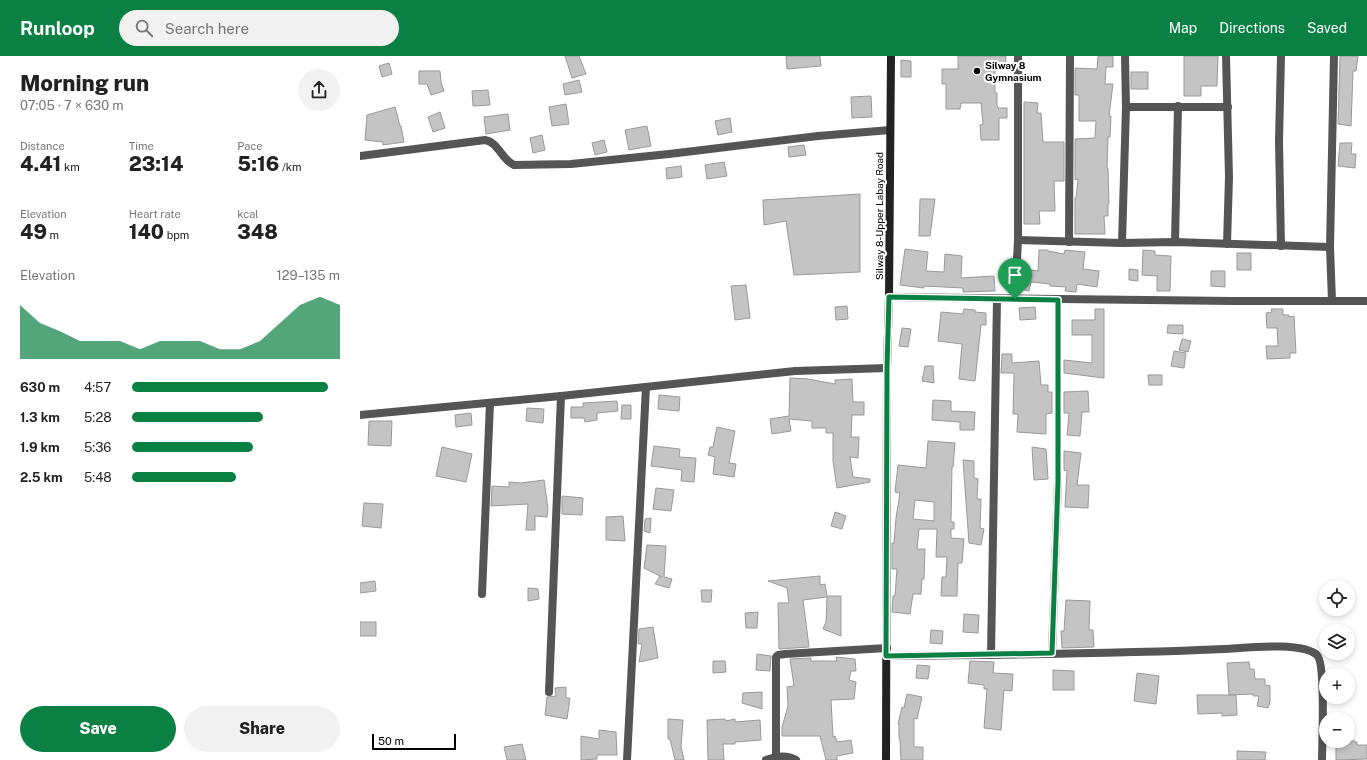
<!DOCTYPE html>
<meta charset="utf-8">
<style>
body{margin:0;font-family:"Public Sans",sans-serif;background:#f2f2f2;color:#222;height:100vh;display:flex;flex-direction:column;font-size:15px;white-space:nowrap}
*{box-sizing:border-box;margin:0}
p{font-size:13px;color:#767676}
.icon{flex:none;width:22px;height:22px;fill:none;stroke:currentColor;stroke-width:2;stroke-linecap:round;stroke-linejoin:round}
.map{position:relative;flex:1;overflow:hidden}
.side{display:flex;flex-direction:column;background:#fff;width:360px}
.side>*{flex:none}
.tools{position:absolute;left:959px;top:524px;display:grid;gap:8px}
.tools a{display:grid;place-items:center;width:36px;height:36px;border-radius:50%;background:#fff;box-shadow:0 2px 6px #0003;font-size:20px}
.scale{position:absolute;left:12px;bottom:10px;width:84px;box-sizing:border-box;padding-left:4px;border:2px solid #000;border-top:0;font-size:11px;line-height:14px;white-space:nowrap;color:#000;-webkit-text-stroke:3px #fff;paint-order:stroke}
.pin{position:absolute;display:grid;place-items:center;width:34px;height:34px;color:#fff;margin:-41px -17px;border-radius:50% 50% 50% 0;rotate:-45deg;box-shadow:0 0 4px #0007}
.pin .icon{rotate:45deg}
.round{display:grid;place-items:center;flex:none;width:42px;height:42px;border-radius:21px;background:#f2f2f2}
.overview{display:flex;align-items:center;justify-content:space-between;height:68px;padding:0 20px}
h1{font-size:22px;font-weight:800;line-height:30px}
.metrics{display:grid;grid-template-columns:repeat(3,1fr);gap:6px;height:68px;padding:4px 20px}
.metrics div{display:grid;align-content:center}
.metrics b{font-size:20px;font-weight:800}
.metrics small{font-size:11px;font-weight:400}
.metrics p{font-size:11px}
.chart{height:112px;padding:8px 20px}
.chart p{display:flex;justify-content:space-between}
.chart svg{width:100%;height:72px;margin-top:4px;fill:#0b8043;opacity:.7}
.action{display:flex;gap:8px;margin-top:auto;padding:8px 20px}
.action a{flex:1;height:46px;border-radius:24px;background:#0b8043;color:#fff;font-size:16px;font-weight:800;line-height:46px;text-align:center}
.action a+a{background:#f2f2f2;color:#222}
ul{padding:0 20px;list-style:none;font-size:13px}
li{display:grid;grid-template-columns:64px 48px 1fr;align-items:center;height:30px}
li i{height:10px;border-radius:5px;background:#0b8043}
header{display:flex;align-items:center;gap:24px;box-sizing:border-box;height:56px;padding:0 20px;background:#0b8043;color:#fff}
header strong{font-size:19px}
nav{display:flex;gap:22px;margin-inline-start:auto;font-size:14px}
.search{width:280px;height:36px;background:#f2f2f2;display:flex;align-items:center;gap:10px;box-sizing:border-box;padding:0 14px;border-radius:22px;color:#767676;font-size:15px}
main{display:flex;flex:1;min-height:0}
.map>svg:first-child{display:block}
.building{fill:#c4c4c4;stroke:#999;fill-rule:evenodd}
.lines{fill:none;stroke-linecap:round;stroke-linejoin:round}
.minor{stroke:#555;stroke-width:8}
.secondary{stroke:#222;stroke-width:8}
.route-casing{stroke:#fff;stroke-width:8}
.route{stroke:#0b8043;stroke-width:5}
.poi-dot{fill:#000;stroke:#fff;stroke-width:1.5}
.labels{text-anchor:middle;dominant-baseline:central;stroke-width:4;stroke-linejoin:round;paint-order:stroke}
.poi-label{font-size:10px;font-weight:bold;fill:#000;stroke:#fff;text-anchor:start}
.street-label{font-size:10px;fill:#000;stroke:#fff}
</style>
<header>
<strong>Runloop</strong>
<div class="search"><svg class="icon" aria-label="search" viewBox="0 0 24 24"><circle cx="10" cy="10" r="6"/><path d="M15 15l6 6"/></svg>Search here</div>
<nav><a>Map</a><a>Directions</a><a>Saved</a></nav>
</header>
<main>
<section class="side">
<div class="overview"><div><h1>Morning run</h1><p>07:05 · 7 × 630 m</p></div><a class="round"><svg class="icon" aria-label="share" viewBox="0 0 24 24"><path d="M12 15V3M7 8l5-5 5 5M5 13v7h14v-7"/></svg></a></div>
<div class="metrics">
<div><p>Distance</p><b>4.41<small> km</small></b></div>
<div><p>Time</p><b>23:14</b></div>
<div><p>Pace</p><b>5:16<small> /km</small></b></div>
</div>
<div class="metrics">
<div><p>Elevation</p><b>49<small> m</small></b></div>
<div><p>Heart rate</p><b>140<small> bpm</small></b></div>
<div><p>kcal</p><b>348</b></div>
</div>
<div class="chart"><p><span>Elevation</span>129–135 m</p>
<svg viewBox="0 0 160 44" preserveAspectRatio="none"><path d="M0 44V11L10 22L20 27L30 33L40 33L50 33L60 38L70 33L80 33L90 33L100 38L110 38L120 33L130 22L140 11L150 6L160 11V44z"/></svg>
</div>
<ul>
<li><b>630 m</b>4:57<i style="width:94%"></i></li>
<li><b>1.3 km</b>5:28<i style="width:63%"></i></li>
<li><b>1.9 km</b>5:36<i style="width:58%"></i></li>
<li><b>2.5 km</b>5:48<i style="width:50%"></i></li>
</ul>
<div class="action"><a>Save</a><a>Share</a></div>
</section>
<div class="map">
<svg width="1007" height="704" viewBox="0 0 1007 704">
<rect width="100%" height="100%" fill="#fff"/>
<g class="building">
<path d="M205,0H219L226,18L212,22Z"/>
<path d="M426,0H460L461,10L427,13Z"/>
<path d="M598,0H646L645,14H635V37H637V49L638,52H647V62H639V84H621L620,69L623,68L621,47H601L600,53H586V28H582V13H598Z"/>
<path d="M738,0H753V11H746L745,28H753L749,60H751L750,81H748L747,112H748L749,148H748V160H744L745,178H715V142H716L718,123L715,124V83L735,82L736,65H719V39H715V12L737,13Z"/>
<path d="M824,0H858L857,30H841V40H824Z"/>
<path d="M980,0H998L996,15H993L991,70L978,68Z"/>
<path d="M541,4L551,5V21H541Z"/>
<path d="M29,7L32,18L22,21L19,10Z"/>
<path d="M59,15H80L81,26L84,35L71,39L67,28H59Z"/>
<rect x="771" y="16" width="17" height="17"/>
<path d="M219,24L222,36L205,39L203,28Z"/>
<path d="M128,34L130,49L113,50L112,35Z"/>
<path d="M511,40L512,61L492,62L491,41Z"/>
<path d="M664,46L678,47L677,57H681L683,86H704V125H694L695,155H679L680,168H664Z"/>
<path d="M206,48L209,68L192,70L189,51Z"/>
<path d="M35,51L40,70H41L44,86L23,89V86L5,84L7,59Z"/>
<path d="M80,56L85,72L73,76L68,61Z"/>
<path d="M148,58L150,74L126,78L124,61Z"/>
<path d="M370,62L372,76L358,79L355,65Z"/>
<path d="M287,70L291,90L269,94L265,74Z"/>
<path d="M182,79L185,94L173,97L170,82Z"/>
<path d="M244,84L247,96L235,99L232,87Z"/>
<path d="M980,87H992L991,98H996L995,112L978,110Z"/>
<path d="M444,89L446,99L429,101L428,91Z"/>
<path d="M364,106L367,120L347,123L345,109Z"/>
<path d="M321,110L322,121L307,123L306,112Z"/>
<path d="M500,138V216L434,219L426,165L404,169L403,144Z"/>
<path d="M560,143H575L570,180H559Z"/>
<path d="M545,193L568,196L566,215L584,216L585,198L602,200L601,222L634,220L635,235L603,236V232L564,230V232L540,229Z"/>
<path d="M679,194H688V195L704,198L705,194L725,196L723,213L739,215L737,231L717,228L716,236L705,235L706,231L690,230V228L671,226L669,235L661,233L664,213L678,215Z"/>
<path d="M783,194L795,195V199L811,200L810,235H797V220L782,219Z"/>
<rect x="877" y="197" width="14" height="17"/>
<path d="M769,213L778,214V225L769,224Z"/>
<path d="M851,215H865V231L851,230Z"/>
<path d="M386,229L390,262L375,264L371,230Z"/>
<path d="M487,250L488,263L476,264L475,251Z"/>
<path d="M675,251L676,263L660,264L659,252Z"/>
<path d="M604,253L615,254V256L626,257V269H621L615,325L599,323L602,288L578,285L581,256L603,258Z"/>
<path d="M735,253H744V322L704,317V304L732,307V279H712V264H735Z"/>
<path d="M911,253H923V259H929V261L934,260L936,297H930V302L907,303L906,290H918L917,272H907L906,257L912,256Z"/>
<path d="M808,269H823V278L807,277Z"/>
<path d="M542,272L551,273L548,291L539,290Z"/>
<path d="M822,283L831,285L828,296L819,294Z"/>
<path d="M814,295L826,297L824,312L811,310Z"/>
<path d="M642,298H652V307L679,305L681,329H688V336H692V357L686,358V378L657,376L658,358H653L654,317H641Z"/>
<path d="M565,310H573L574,327L562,325Z"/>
<path d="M788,319H802V329H789Z"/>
<path d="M430,322L448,323L475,328V324L492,323L493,346H504V359H492L491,381H499L498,402L490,401L493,421L510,423V426L477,432L473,405V377H466V372H452V365L429,363L431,375L412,378L410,363L429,360Z"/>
<path d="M728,335L729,356H722L720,380L707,379L709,357H704V336Z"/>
<path d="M299,339L320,341L319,355L298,353Z"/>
<path d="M573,344L591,345V355L615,356L614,374H600V366L572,364Z"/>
<path d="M257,345L258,355L237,357V364L225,366L224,362H211V351H223V347Z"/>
<path d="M262,349H271V363H261Z"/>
<path d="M167,352L184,353L183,367L166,365Z"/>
<path d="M111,357L112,369L96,371L95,359Z"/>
<path d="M9,365H32L31,390L8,389Z"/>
<path d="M357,371L375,375L369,407L376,408L374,421L353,418L355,401L348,399L350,391H353Z"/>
<path d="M568,385L595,387L593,411H592L591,466H594V473H591V482L604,483L602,507H598L597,540H581L582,521H586L587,501H576L577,473H559L557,493H565L564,523H562L561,538H553L550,558L532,556L533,540H535L537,513H532V487H534L536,462L540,437L535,436L538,409L566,412ZM555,444L574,446V465L553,463Z"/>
<path d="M294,390L320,393L319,401L336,402L334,426L321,425L322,414L291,410Z"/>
<path d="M82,391L112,398L106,426L76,420Z"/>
<path d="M672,391L686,393L688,423L674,424Z"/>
<path d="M704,395L721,397L717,429H729L728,452L705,451L707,415L704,414Z"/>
<path d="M603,404L614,405V422L618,423L617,443H621L620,472L624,473L621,489L609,487Z"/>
<path d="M184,424L188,453L187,461L175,460V474H166L168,448L131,450L132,430L149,431V426L161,427Z"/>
<path d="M296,432L314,434L311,455L293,453Z"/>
<path d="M202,440L223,442L222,459L202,458Z"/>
<path d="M4,447L23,448L21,472L2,470Z"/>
<path d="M475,456L486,460L482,473L471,470Z"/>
<path d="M263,460L265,485L246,484V461Z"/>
<path d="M291,462L290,477L284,475L285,463Z"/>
<path d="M287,489L306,490L304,521L312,523L309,532L295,528L300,520L302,521L284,512Z"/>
<path d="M460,520V529L465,528L467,540H481V580L463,573L466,566L467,541L443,544L449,591L419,593L418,547H429L427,532L408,525Z"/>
<path d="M15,525L16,535L0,537V527Z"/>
<path d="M168,532L178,533L179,543L168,545Z"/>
<path d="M341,534H352L351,546H342Z"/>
<path d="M706,544L730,545L729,574H733L734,591L702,592L701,575H704Z"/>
<path d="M398,556L397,572H386L385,557Z"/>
<path d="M604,558L619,559L618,577L603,576Z"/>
<rect x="0" y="566" width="16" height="14"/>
<path d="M293,571L298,602L279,606L282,588H278L279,573Z"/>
<path d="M571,574L583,575L582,588L570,587Z"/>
<path d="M397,598L411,600L410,615L396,614Z"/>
<path d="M476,601L495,603L496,615H491L489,624L496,626L494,643L471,644L473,681L475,680L477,686L491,684L493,697L477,700V704H466L460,680H422V671L428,650L427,631L434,630L430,603L451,602V605H477Z"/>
<path d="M353,605H365L366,616L353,617Z"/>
<path d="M610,605L634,606L633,617L653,618L652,635L644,634L641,674L624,672L627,633H624V629L608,627Z"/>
<path d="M889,606L890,613H894L895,623H905V629L910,630V646L908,652L897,650L899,640H893V638L869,639L867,607Z"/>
<path d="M557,609L570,610L568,623L556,622Z"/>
<path d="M693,614L714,615V634H693Z"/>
<path d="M777,617L799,620L796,648L774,645Z"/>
<path d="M206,631V642H210L207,663L185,659L187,641L196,640L195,632Z"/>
<path d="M402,636V653L382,647L383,637Z"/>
<path d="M547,638L562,641L557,663L554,662V691H563V704H541L540,683H539V668H538L542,651L544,652Z"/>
<path d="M837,639H876L877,659L862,660V657L838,658Z"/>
<path d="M308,663L323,664L321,690L324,704H315L310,683H308Z"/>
<path d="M365,663L366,665L375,663V666L400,664L401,684L375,686V688H363L364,704H348L347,664Z"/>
<path d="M239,674L256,676L257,699H237V703L221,704V680L239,683Z"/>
<path d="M976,685H995V686H997V689H1007V703L976,704Z"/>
<path d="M162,688L166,704H147L144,691Z"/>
<path d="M877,695L906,696L905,704H877Z"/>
</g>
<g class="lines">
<g class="minor">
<path d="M866,0L869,121L867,188"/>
<path d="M921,0L919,85L921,190"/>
<path d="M766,51H868"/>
<path d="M0,100L125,84C138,86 142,104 154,109L211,108L309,98L458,80L530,74"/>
<path d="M658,184L762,187L815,186L970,191"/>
<path d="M709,186L710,0"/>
<path d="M815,186L818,50"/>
<path d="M762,187L766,51L765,0"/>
<path d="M529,241L873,245H1007"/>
<path d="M655,243L658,184V0"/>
<path d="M972,245L970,191L974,0"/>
<path d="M0,359L201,340L435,315L527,312"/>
<path d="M122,538L130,347"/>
<path d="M692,597L698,426V244"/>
<path d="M631,599L637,243"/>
<path d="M526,600C639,599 752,598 865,593C885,592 942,585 957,599C966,608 962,687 962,704"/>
<path d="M189,636L201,340"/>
<path d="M416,700V601L418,599L425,598L527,592"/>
<path d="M267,704L286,331"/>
<path d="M406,704C416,700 426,698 436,704"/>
</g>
<path class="secondary" d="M526,704L527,312L529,241L531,0"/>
</g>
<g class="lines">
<g class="route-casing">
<path id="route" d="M529,241L698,244V426L692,597L526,600L527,312Z"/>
</g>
<use href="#route" class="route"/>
</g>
<circle class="poi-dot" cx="617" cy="15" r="4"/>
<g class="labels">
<g class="poi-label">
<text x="625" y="9">Silway 8<tspan x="625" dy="12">Gymnasium</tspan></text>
</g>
<g class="street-label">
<text transform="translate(519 160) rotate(-90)">Silway 8-Upper Labay Road</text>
</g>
</g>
</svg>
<div class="tools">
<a><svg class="icon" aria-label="locate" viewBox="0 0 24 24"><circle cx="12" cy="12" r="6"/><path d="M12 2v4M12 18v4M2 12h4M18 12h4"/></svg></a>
<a><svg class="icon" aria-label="layers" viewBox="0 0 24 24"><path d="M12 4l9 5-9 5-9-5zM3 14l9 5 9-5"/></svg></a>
<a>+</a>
<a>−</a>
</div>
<div class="scale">50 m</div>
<div class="pin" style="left:655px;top:243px;background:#1e9e55"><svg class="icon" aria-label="arrive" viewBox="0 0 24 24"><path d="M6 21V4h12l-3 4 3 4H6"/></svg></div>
</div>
</main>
